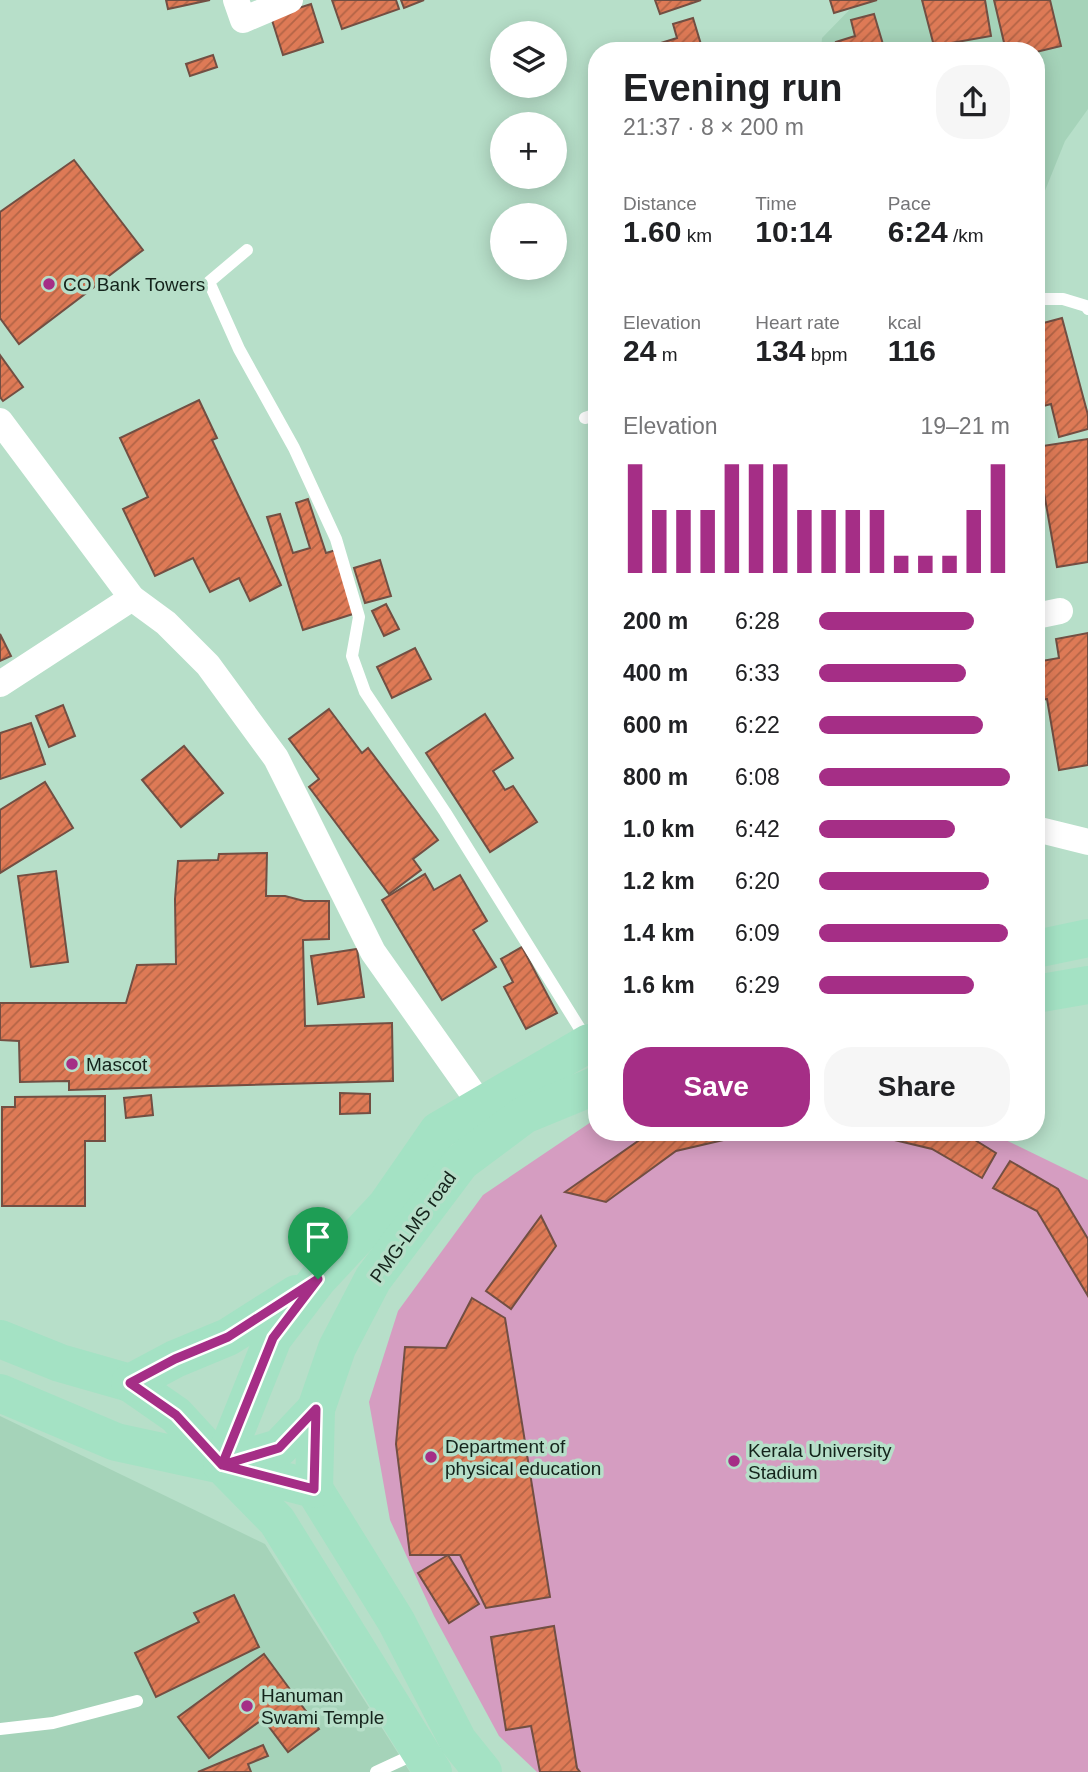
<!DOCTYPE html>
<meta charset="utf-8">
<style>
body{margin:0;font-family:Helvetica,sans-serif;background:#f6f6f6;color:#202124;height:100vh;display:flex;flex-direction:column;font-size:26px;white-space:nowrap}
*{box-sizing:border-box;margin:0}
p{font-size:23px;color:#757577}
.icon{flex:none;width:38px;height:38px;fill:none;stroke:currentColor;stroke-width:2;stroke-linecap:round;stroke-linejoin:round}
.map{position:relative;flex:1;overflow:hidden}
.drawer{position:absolute;left:588px;top:42px;width:457px;height:1099px;display:flex;flex-direction:column;background:#fff;border-radius:28px;box-shadow:0 4px 18px #0003}
.drawer>*{flex:none}
.fabs{position:absolute;left:490px;top:21px;display:grid;gap:14px}
.fabs a{display:grid;place-items:center;width:77px;height:77px;border-radius:50%;background:#fff;box-shadow:0 4px 18px #0003;font-size:35px}
.pin{position:absolute;display:grid;place-items:center;width:60px;height:60px;color:#fff;margin:-72px -30px;border-radius:50% 50% 50% 0;rotate:-45deg;box-shadow:0 0 7px #0007}
.pin .icon{rotate:45deg}
.round{display:grid;place-items:center;flex:none;width:74px;height:74px;border-radius:28px;background:#f6f6f6}
.headline{display:flex;align-items:center;justify-content:space-between;height:119px;padding:0 35px}
h1{font-size:38px;font-weight:800;line-height:52px}
.metrics{display:grid;grid-template-columns:repeat(3,1fr);gap:10px;height:119px;padding:7px 35px}
.metrics div{display:grid;align-content:center}
.metrics b{font-size:30px;font-weight:800}
.metrics small{font-size:19px;font-weight:400}
.metrics p{font-size:19px}
.chart{height:196px;padding:14px 35px}
.chart p{display:flex;justify-content:space-between}
.chart svg{width:100%;height:126px;margin-top:7px;stroke:#a52e86;stroke-width:6}
.cta{display:flex;gap:14px;margin-top:auto;padding:14px 35px}
.cta a{flex:1;height:80px;border-radius:28px;background:#a52e86;color:#fff;font-size:28px;font-weight:800;line-height:80px;text-align:center}
.cta a+a{background:#f6f6f6;color:#202124}
ul{padding:0 35px;list-style:none;font-size:23px}
li{display:grid;grid-template-columns:112px 84px 1fr;align-items:center;height:52px}
li i{height:18px;border-radius:9px;background:#a52e86}
.map>svg:first-child{display:block}
.built{fill:#a5d3b9}
.pitch{fill:#d59dc1}
.building{fill:url(#building-hatch);stroke:#724f43;stroke-width:2}
.lines{fill:none;stroke-linecap:round;stroke-linejoin:round}
.service{stroke:#fff;stroke-width:12}
.minor{stroke:#fff;stroke-width:26}
.primary{stroke:#a4e2c4;stroke-width:38}
.route-casing{stroke:#fff;stroke-width:14}
.route{stroke:#a52e86;stroke-width:9}
.poi-dot{fill:#a52e86;stroke:#b7dfc9;stroke-width:2.5}
.labels{text-anchor:middle;dominant-baseline:central;stroke-width:7;stroke-linejoin:round;paint-order:stroke}
.poi-label{font-size:19px;fill:#14231b;stroke:#b7dfc9;text-anchor:start}
.street-label{font-size:19px;fill:#14231b;stroke:#b7dfc9}
</style>
<div class="map">
<svg width="1088" height="1772" viewBox="0 0 1088 1772">
<defs>
<pattern id="building-hatch" width="6" height="6" patternUnits="userSpaceOnUse" patternTransform="scale(1.75)"><rect width="6" height="6" fill="#de7a56"/><path d="M-1 1l2-2M0 6l6-6M5 7l2-2" fill="none" stroke="#b36446"/></pattern>
</defs>
<rect width="100%" height="100%" fill="#b7dfc9"/>
<g class="built">
<path d="M859,0H1088V109L1065,141L1036,213V51H821L822,38Z"/>
<path d="M0,1416L265,1544L410,1772H0Z"/>
</g>
<path class="pitch" d="M597,1118V1132H989L1088,1180V1772H537L499,1736L434,1616L390,1520L369,1402L398,1311L483,1195Z"/>
<g class="building">
<path d="M166,0H210L168,9Z"/>
<path d="M332,0H396L399,9L342,29Z"/>
<path d="M401,0H424L404,8Z"/>
<path d="M655,0H701L660,14Z"/>
<path d="M830,0H877L834,13Z"/>
<path d="M922,0H985L991,36L934,46Z"/>
<path d="M994,0H1050L1061,46L1036,52L1006,51Z"/>
<path d="M311,4L323,42L283,55L271,17Z"/>
<path d="M874,14L885,51H839L836,42L855,36L851,20Z"/>
<path d="M693,18L703,51H649L648,47L677,38L673,24Z"/>
<path d="M213,55L217,67L190,76L186,64Z"/>
<path d="M74,160L143,250L19,344L0,318V212Z"/>
<path d="M1062,318L1088,415V429L1059,437L1051,404L1036,408V325Z"/>
<path d="M0,355L23,387L3,401L0,397Z"/>
<path d="M199,400L217,438L212,440L281,585L250,601L239,578L210,592L193,558L155,576L123,509L148,497L120,438Z"/>
<path d="M1088,439V562L1057,567L1036,447Z"/>
<path d="M308,499L326,553L336,550L356,613L303,630L267,517L280,514L293,553L310,548L296,503Z"/>
<path d="M380,560L391,596L365,603L354,568Z"/>
<path d="M1036,574L1041,601L1036,602Z"/>
<path d="M386,604L399,629L384,636L372,611Z"/>
<path d="M1088,633V765L1059,770L1047,699L1036,701V662L1059,658L1056,639Z"/>
<path d="M0,634L11,656L0,661Z"/>
<path d="M415,648L431,679L392,698L377,667Z"/>
<path d="M63,705L75,736L49,747L36,716Z"/>
<path d="M329,709L362,753L368,748L438,840L413,859L421,870L389,894L309,787L319,779L289,739Z"/>
<path d="M485,714L513,758L493,771L505,790L513,786L537,822L490,852L426,753Z"/>
<path d="M31,723L45,764L0,779V733Z"/>
<path d="M184,746L223,793L181,827L142,780Z"/>
<path d="M45,782L73,828L0,873V810Z"/>
<path d="M267,853L266,896H285L304,901H329V939L303,940L305,1026L392,1023L393,1081L69,1090V1081L20,1082L19,1041L0,1040V1003H126L137,965L176,964L175,899L178,861L218,860L219,854Z"/>
<path d="M56,871L68,962L31,967L18,876Z"/>
<path d="M425,874L434,890L460,875L487,921L473,930L496,967L442,1000L382,900Z"/>
<path d="M522,947L557,1013L526,1029L504,987L513,982L501,959Z"/>
<path d="M357,949L364,997L318,1004L311,956Z"/>
<path d="M340,1093L370,1094V1113L340,1114Z"/>
<path d="M151,1095L153,1115L126,1118L124,1098Z"/>
<path d="M105,1096V1141H85V1206H2V1107H15V1097Z"/>
<path d="M651,1132H758L676,1151L606,1202L565,1192Z"/>
<path d="M861,1132H962L996,1153L982,1178L932,1149Z"/>
<path d="M1010,1161L1058,1189L1088,1239V1296L1037,1211L993,1188Z"/>
<path d="M541,1216L556,1246L511,1309L486,1291Z"/>
<path d="M472,1298L505,1318L550,1597L486,1608L460,1555H410L396,1444L405,1347L446,1348Z"/>
<path d="M448,1555L479,1604L449,1623L418,1573Z"/>
<path d="M234,1595L259,1647L156,1697L135,1653L199,1622L194,1613Z"/>
<path d="M554,1626L577,1768L580,1772H540L531,1726L506,1730L491,1637Z"/>
<path d="M264,1654L319,1729L288,1752L263,1719L209,1758L178,1717Z"/>
<path d="M263,1745L268,1756L248,1764L251,1772H198Z"/>
</g>
<g class="lines">
<g class="service">
<path d="M247,250L209,282L239,349L294,448L336,539L359,617L352,656L365,692L445,812L587,1040"/>
<path d="M1036,299H1063L1086,306L1088,309"/>
<path d="M585,418L597,414"/>
<path d="M0,1729L53,1723L137,1701"/>
<path d="M376,1772L417,1753"/>
</g>
<g class="minor">
<path d="M236,0L243,20L290,0"/>
<path d="M0,421L132,598L166,623L208,665L276,758L373,952L481,1105"/>
<path d="M1036,616L1060,611"/>
<path d="M0,684L132,598"/>
<path d="M1036,829L1088,842"/>
</g>
<g class="primary">
<path d="M1036,949L1088,938"/>
<path d="M1036,994L1088,985"/>
<path d="M0,1339L60,1363L130,1383L176,1415L222,1465L314,1489L396,1621L458,1741L483,1772"/>
<path d="M130,1383L175,1359L228,1337L296,1294"/>
<path d="M0,1393L116,1442L222,1465L277,1521L433,1772"/>
<path d="M222,1465L273,1338L318,1279L386,1206L438,1131L589,1043L597,1042"/>
<path d="M222,1465L279,1448L316,1409L337,1348L373,1279L461,1162L524,1115L597,1085"/>
<path d="M314,1489L316,1409"/>
</g>
</g>
<g class="lines">
<g class="route-casing">
<path id="route" d="M318,1279L228,1337L175,1359L130,1383L176,1415L222,1465L314,1489L316,1409L279,1448L222,1465L273,1338L318,1279"/>
</g>
<use href="#route" class="route"/>
</g>
<g class="poi-dot">
<circle cx="49" cy="284" r="7"/>
<circle cx="72" cy="1064" r="7"/>
<circle cx="431" cy="1457" r="7"/>
<circle cx="734" cy="1461" r="7"/>
<circle cx="247" cy="1706" r="7"/>
</g>
<g class="labels">
<g class="poi-label">
<text x="63" y="284">CO Bank Towers</text>
<text x="86" y="1064">Mascot</text>
<text x="445" y="1446">Department of<tspan x="445" dy="22">physical education</tspan></text>
<text x="748" y="1450">Kerala University<tspan x="748" dy="22">Stadium</tspan></text>
<text x="261" y="1695">Hanuman<tspan x="261" dy="22">Swami Temple</tspan></text>
</g>
<g class="street-label">
<text transform="translate(413 1227) rotate(-54)">PMG-LMS road</text>
</g>
</g>
</svg>
<div class="fabs">
<a><svg class="icon" aria-label="layers" viewBox="0 0 24 24"><path d="M12 4l9 5-9 5-9-5zM3 14l9 5 9-5"/></svg></a>
<a>+</a>
<a>−</a>
</div>
<div class="pin" style="left:318px;top:1279px;background:#1e9e55"><svg class="icon" aria-label="arrive" viewBox="0 0 24 24"><path d="M6 21V4h12l-3 4 3 4H6"/></svg></div>
<section class="drawer">
<div class="headline"><div><h1>Evening run</h1><p>21:37 · 8 × 200 m</p></div><a class="round"><svg class="icon" aria-label="share" viewBox="0 0 24 24"><path d="M12 15V3M7 8l5-5 5 5M5 13v7h14v-7"/></svg></a></div>
<div class="metrics">
<div><p>Distance</p><b>1.60<small> km</small></b></div>
<div><p>Time</p><b>10:14</b></div>
<div><p>Pace</p><b>6:24<small> /km</small></b></div>
</div>
<div class="metrics">
<div><p>Elevation</p><b>24<small> m</small></b></div>
<div><p>Heart rate</p><b>134<small> bpm</small></b></div>
<div><p>kcal</p><b>116</b></div>
</div>
<div class="chart"><p><span>Elevation</span>19–21 m</p>
<svg viewBox="0 0 160 44" preserveAspectRatio="none"><path d="M5 44V6M15 44V22M25 44V22M35 44V22M45 44V6M55 44V6M65 44V6M75 44V22M85 44V22M95 44V22M105 44V22M115 44V38M125 44V38M135 44V38M145 44V22M155 44V6"/></svg>
</div>
<ul>
<li><b>200 m</b>6:28<i style="width:81%"></i></li>
<li><b>400 m</b>6:33<i style="width:77%"></i></li>
<li><b>600 m</b>6:22<i style="width:86%"></i></li>
<li><b>800 m</b>6:08<i style="width:100%"></i></li>
<li><b>1.0 km</b>6:42<i style="width:71%"></i></li>
<li><b>1.2 km</b>6:20<i style="width:89%"></i></li>
<li><b>1.4 km</b>6:09<i style="width:99%"></i></li>
<li><b>1.6 km</b>6:29<i style="width:81%"></i></li>
</ul>
<div class="cta"><a>Save</a><a>Share</a></div>
</section>
</div>
